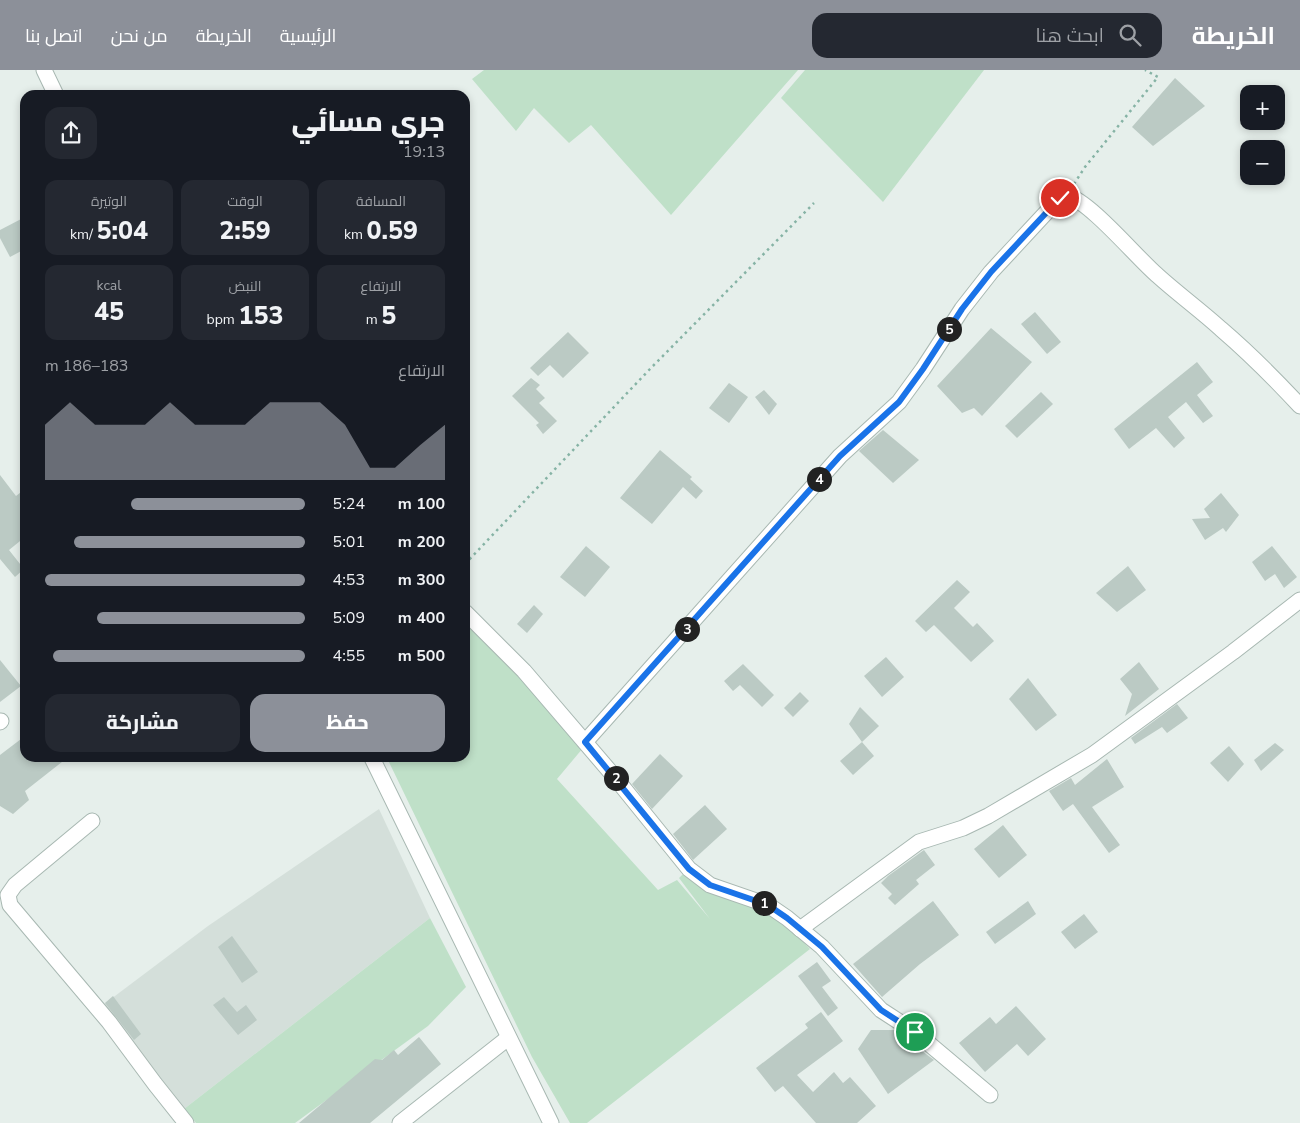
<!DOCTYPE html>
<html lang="ar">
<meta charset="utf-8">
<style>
body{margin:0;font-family:"Nunito Sans",Cairo,sans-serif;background:#242831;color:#f1f3f6;direction:rtl;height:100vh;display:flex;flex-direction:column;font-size:19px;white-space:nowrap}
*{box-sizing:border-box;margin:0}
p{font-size:16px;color:#9ea1a6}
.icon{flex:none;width:28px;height:28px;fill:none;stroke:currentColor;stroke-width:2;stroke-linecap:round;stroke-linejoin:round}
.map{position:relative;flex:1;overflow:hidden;direction:ltr}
.details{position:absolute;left:20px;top:20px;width:450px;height:672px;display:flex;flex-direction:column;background:#171b24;border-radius:15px;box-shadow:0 2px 8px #0003;direction:rtl}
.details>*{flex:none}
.buttons{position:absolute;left:1240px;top:15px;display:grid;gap:10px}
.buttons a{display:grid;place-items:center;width:45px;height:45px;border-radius:10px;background:#171b24;box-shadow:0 2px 8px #0003;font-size:25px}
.pin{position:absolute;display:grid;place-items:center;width:42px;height:42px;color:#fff;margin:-21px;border:2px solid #fff;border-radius:50%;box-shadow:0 1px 5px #0007}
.km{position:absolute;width:25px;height:25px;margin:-12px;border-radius:50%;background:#222;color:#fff;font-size:14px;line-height:25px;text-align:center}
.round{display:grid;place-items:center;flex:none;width:52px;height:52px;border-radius:15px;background:#242831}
.summary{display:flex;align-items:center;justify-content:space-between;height:85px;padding:0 25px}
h1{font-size:28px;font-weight:800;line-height:38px}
.stats{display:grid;grid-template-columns:repeat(3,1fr);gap:8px;height:85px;padding:5px 25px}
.stats div{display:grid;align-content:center;border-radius:12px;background:#242831;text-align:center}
.stats b{font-size:25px;font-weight:800}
.stats small{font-size:14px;font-weight:400}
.stats p{font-size:14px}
.chart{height:140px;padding:10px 25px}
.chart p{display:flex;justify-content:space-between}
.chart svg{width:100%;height:90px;margin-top:5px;fill:#8c9099;opacity:.7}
.cta{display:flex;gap:10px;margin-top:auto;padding:10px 25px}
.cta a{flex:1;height:58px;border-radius:15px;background:#8c9099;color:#fff;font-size:20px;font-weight:800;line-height:58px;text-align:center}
.cta a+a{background:#242831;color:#f1f3f6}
ul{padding:0 25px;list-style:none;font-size:16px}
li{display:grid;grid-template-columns:80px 60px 1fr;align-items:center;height:38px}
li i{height:12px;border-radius:6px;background:#8c9099}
header{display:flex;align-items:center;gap:30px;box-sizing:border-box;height:70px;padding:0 25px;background:#8c9099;color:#fff}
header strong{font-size:24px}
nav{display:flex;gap:28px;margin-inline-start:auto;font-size:18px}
.search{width:350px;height:45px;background:#242831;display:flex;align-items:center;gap:12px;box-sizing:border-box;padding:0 18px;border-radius:15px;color:#9ea1a6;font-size:19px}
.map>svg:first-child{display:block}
.built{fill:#d4dfda}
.green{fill:#bfe0c8}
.building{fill:#bbcac4}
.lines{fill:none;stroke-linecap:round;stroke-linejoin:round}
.minor-casing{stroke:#a8b8b2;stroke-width:17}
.tertiary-casing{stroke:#a8b8b2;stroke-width:17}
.path{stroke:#86b3a5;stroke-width:2.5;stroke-dasharray:2.5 4;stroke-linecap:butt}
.minor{stroke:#fff;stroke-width:15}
.tertiary{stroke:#fff;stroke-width:15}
.route-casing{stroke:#fff;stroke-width:10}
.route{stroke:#1a73e8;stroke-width:6}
</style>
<header>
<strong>الخريطة</strong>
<div class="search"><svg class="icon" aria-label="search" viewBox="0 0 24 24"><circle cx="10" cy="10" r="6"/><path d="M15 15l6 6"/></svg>ابحث هنا</div>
<nav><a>الرئيسية</a><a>الخريطة</a><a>من نحن</a><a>اتصل بنا</a></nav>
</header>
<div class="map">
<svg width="1300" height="1053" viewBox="0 0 1300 1053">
<rect width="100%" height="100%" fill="#e6efeb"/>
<path class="built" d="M379,739L430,848L184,1039L103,935L208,856Z"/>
<g class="green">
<path d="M484,0H798L671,145L591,55L569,73L534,38L516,61L472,9Z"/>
<path d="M805,0H984L883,132L781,28Z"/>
<path d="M465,554L534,618L583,678L557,709L658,820L677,810L710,849L679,808L684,803L786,853L810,879L587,1053H570L532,987L387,688H465Z"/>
<path d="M430,848L466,917L428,956L295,1053H196L184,1039Z"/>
</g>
<g class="building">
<path d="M1175,8L1205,36L1153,76L1132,57Z"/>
<path d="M25,147V179L10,187L0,168V160Z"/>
<path d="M1035,242L1061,272L1047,284L1021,254Z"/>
<path d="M991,258L1032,292L982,346L974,338L962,343L937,316Z"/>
<path d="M568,262L589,283L563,308L550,295L538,306L530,298Z"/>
<path d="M1197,292L1213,312L1197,325L1213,346L1203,353L1186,332L1168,347L1185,368L1174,378L1156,358L1129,379L1114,359Z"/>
<path d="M531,308L540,315L536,319L545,328L539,333L557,351L543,364L536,355L539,353L512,326Z"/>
<path d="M729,313L748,327L729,353L709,338Z"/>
<path d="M764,320L777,334L769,345L755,327Z"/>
<path d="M1041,322L1053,334L1017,368L1005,356Z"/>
<path d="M883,360L919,390L893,413L859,381Z"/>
<path d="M660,380L692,407L690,409L703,421L696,429L683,417L652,454L620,428Z"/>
<path d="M0,405L16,426L25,419V467L9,480L24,499L15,507L0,489Z"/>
<path d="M1221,423L1239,445L1226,462L1223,458L1205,470L1192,449L1210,448L1204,439Z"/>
<path d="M586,476L610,497L585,527L560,507Z"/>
<path d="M1272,476L1297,507L1284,518L1275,504L1265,511L1252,492Z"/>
<path d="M1128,496L1146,520L1117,542L1096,523Z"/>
<path d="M957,510L970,522L954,538L973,557L977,553L994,571L971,592L934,555L926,562L915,551Z"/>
<path d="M534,535L543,544L527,563L517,554Z"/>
<path d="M886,587L904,607L882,627L864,606Z"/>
<path d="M0,590L21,616L0,632Z"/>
<path d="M1139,592L1159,619L1125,646L1132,624L1120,609Z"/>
<path d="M743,594L774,625L762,637L740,615L733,621L724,611Z"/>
<path d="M1028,608L1057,645L1036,661L1009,629Z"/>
<path d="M800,622L809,631L793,647L784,638Z"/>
<path d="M1177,634L1188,648L1167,663L1162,657L1135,674L1131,668Z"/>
<path d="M860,637L879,656L862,672L849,654Z"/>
<path d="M25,666V688H67L25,721L29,730L13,744L0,736V685Z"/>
<path d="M862,672L874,686L853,705L840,691Z"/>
<path d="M1275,673L1284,680L1261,701L1254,690Z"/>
<path d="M1229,676L1244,694L1228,712L1210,693Z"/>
<path d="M660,684L683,706L652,739L632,714Z"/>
<path d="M1107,689L1124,717L1092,737L1120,775L1109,783L1073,734L1063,741L1049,721L1071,708L1075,715Z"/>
<path d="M705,735L727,759L693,790L673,764Z"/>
<path d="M1003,755L1027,785L999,808L974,779Z"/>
<path d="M924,780L935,795L916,810L919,814L895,835L888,828L892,824L881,813L888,806Z"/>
<path d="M933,831L959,865L920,894L882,927L853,894Z"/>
<path d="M1028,831L1036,844L995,874L986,862Z"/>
<path d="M1084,844L1098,862L1075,879L1061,862Z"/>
<path d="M232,866L258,902L242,913L218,877Z"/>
<path d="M817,892L831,911L822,917L838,938L828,946L798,906Z"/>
<path d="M113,926L141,964L134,970L105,933Z"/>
<path d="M224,927L237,942L246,935L257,950L238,965L213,935Z"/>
<path d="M1016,936L1046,969L1028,986L1017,974L985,1002L959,973L990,947L996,954Z"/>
<path d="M821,942L843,971L797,1005L813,1022L834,1002L843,1013L850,1007L876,1036L857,1053H816L783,1016L775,1022L756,998L808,958L805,954Z"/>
<path d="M871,960H894L934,990L888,1024L858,979Z"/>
<path d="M419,967L441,994L370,1053H299L375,989L382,990L394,980L398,985Z"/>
</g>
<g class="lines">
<g class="minor-casing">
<g id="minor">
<path d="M465,542L524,601L613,705L689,799L710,815L768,835L787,848L822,877L881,940L915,962L990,1025"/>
<path d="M0,652L1,651"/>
<path d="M585,672L840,386L899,332L923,299L962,239L991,202L1042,147L1060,128L1066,125C1090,131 1136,187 1157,205C1178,224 1200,240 1221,259C1249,283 1275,309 1300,336"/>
<path d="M92,751L15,815L8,825L10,835L109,952L155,1014L186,1053"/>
<path d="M800,859L919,772L963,758L988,746L1092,685L1233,582L1300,530"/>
<path d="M400,1053L508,968"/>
</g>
</g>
<g class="tertiary-casing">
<g id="tertiary">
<path d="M44,0L56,25"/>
<path d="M372,688L551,1053"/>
</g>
</g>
<g class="path">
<path d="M1074,114L1085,97L1158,7L1145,0"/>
<path d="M465,494L649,300L814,133"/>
</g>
<use href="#minor" class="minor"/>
<use href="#tertiary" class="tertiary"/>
</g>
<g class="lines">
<g class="route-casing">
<path id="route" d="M915,962L881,940L822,877L787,848L768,835L710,815L689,799L585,672L840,386L899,332L923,299L962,239L991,202L1060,128"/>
</g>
<use href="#route" class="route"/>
</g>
</svg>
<div class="buttons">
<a>+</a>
<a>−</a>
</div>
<div class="pin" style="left:915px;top:962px;background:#1e9e55"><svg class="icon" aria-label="arrive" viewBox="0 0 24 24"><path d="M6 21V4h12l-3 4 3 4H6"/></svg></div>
<div class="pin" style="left:1060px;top:128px;background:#d93025"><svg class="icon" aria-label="check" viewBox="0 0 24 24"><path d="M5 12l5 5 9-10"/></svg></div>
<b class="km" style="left:764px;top:833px">1</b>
<b class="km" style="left:616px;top:708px">2</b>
<b class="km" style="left:687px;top:559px">3</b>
<b class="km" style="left:819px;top:409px">4</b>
<b class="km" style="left:949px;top:259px">5</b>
<section class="details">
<div class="summary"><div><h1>جري مسائي</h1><p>19:13</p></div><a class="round"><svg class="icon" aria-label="share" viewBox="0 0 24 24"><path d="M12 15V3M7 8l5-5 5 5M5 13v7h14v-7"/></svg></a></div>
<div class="stats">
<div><p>المسافة</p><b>0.59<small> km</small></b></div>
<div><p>الوقت</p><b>2:59</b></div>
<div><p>الوتيرة</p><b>5:04<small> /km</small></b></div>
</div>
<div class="stats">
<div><p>الارتفاع</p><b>5<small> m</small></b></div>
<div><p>النبض</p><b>153<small> bpm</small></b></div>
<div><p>kcal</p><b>45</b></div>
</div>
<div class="chart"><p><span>الارتفاع</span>183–186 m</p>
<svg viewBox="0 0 160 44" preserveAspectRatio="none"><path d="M0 44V17L10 6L20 17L30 17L40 17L50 6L60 17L70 17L80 17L90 6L100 6L110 6L120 17L130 38L140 38L150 27L160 17V44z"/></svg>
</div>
<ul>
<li><b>100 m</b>5:24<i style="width:67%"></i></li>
<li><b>200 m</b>5:01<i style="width:89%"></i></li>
<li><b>300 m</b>4:53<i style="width:100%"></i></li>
<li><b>400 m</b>5:09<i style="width:80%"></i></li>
<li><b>500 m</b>4:55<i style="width:97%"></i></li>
</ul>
<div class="cta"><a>حفظ</a><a>مشاركة</a></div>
</section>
</div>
